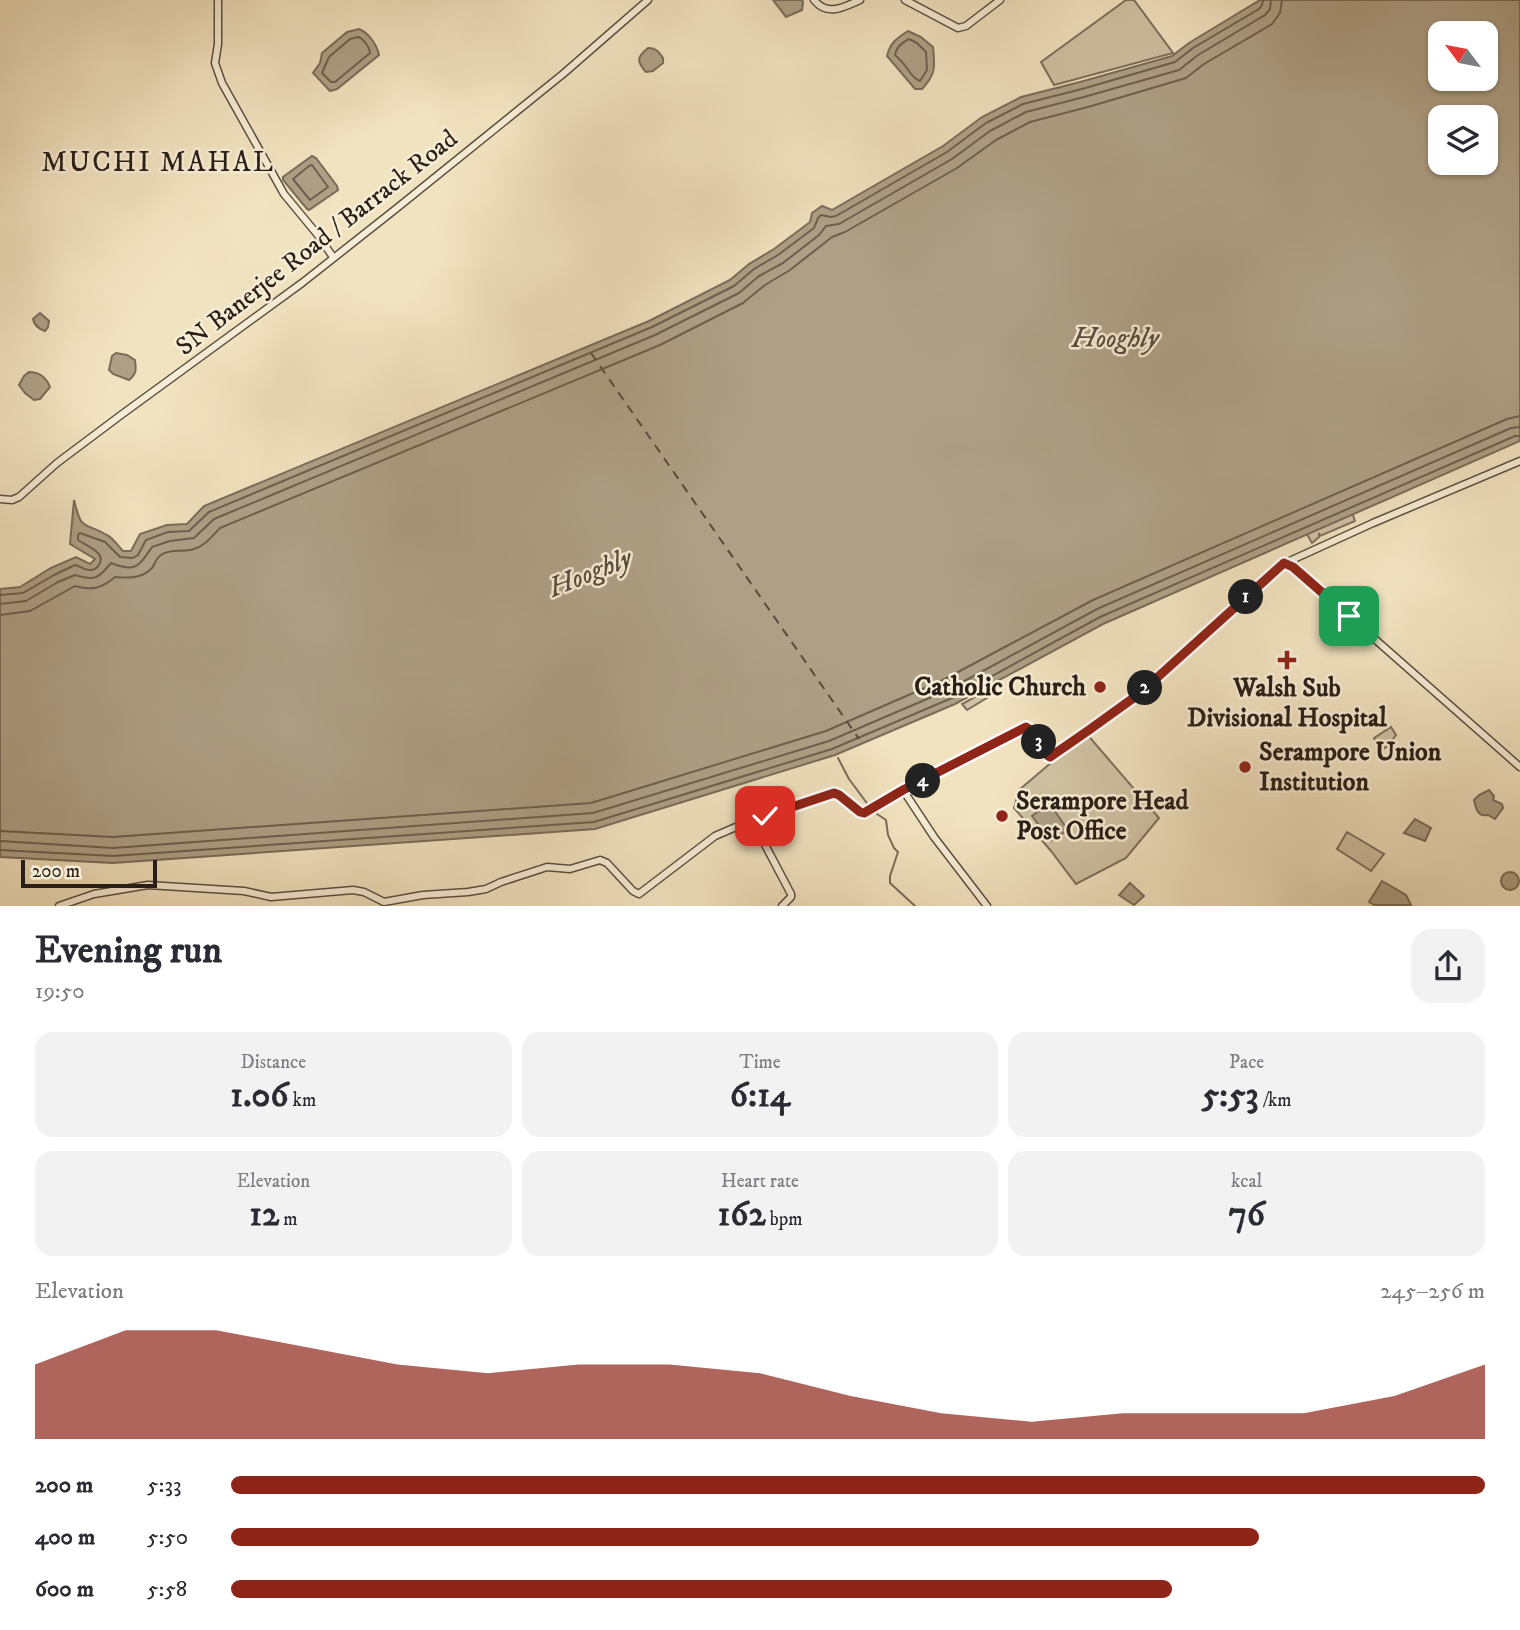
<!DOCTYPE html>
<meta charset="utf-8">
<style>
body{margin:0;font-family:"IM FELL DW Pica",serif;background:#f2f2f3;color:#2b2b33;height:100vh;display:flex;flex-direction:column;font-size:26px;white-space:nowrap}
*{box-sizing:border-box;margin:0}
p{font-size:23px;color:#7c7c81}
.icon{flex:none;width:38px;height:38px;fill:none;stroke:currentColor;stroke-width:2;stroke-linecap:round;stroke-linejoin:round}
.map{position:relative;height:906px;overflow:hidden}
.side{display:flex;flex-direction:column;background:#fff;flex:1}
.side>*{flex:none}
.needle{width:46px;rotate:302deg}
.controls{position:absolute;left:1428px;top:21px;display:grid;gap:14px}
.controls a{display:grid;place-items:center;width:70px;height:70px;border-radius:14px;background:#fff;box-shadow:0 2px 5px #0004;font-size:35px}
.scale{position:absolute;left:21px;bottom:18px;width:136px;box-sizing:border-box;padding-left:7px;border:4px solid #291f16;border-top:0;font-size:19px;line-height:24px;white-space:nowrap;color:#291f16;-webkit-text-stroke:5px #f7edd6;paint-order:stroke}
.pin{position:absolute;display:grid;place-items:center;width:60px;height:60px;color:#fff;margin:-30px;border-radius:14px;box-shadow:0 4px 10px #0006}
.km{position:absolute;width:35px;height:35px;margin:-18px;border-radius:50%;background:#222;color:#fff;font-size:19px;line-height:35px;text-align:center}
.round{display:grid;place-items:center;flex:none;width:74px;height:74px;border-radius:21px;background:#f2f2f3}
.head{display:flex;align-items:center;justify-content:space-between;height:119px;padding:0 35px}
h1{font-size:38px;font-weight:800;line-height:52px}
.metrics{display:grid;grid-template-columns:repeat(3,1fr);gap:10px;height:119px;padding:7px 35px}
.metrics div{display:grid;align-content:center;border-radius:18px;background:#f2f2f3;text-align:center}
.metrics b{font-size:35px;font-weight:800}
.metrics small{font-size:19px;font-weight:400}
.metrics p{font-size:19px}
.chart{height:196px;padding:14px 35px}
.chart p{display:flex;justify-content:space-between}
.chart svg{width:100%;height:126px;margin-top:7px;fill:#8f2418;opacity:.7}
ul{padding:0 35px;list-style:none;font-size:23px}
li{display:grid;grid-template-columns:112px 84px 1fr;align-items:center;height:52px}
li i{height:18px;border-radius:9px;background:#8f2418}
.map>svg:first-child{display:block}
.green{fill:#d0c2a3;stroke:#7c705c;stroke-width:2}
.water{fill:#aea086;stroke:#796c59;stroke-width:2;fill-rule:evenodd}
.lines{fill:none;stroke-linecap:round;stroke-linejoin:round}
.shore{stroke:#6c604e;stroke-width:2}
.stream{stroke:#796c59;stroke-width:2}
.ferry{stroke:#584c3d;stroke-width:2;stroke-dasharray:9 7;stroke-linecap:butt}
.tertiary-casing{stroke:#5b5040;stroke-width:9}
.tertiary{stroke:#f7edd6;stroke-width:6}
.route-casing{stroke:#fff;stroke-width:14}
.route{stroke:#8f2418;stroke-width:9}
.poi-dot{fill:#8f2418;stroke:#f7edd6;stroke-width:2.5}
.labels{text-anchor:middle;dominant-baseline:central;stroke-width:5;stroke-linejoin:round;paint-order:stroke}
.street-label{font-size:26px;fill:#291f16;stroke:#f7edd6}
.poi-label{font-size:26px;font-weight:bold;fill:#291f16;stroke:#f7edd6;text-anchor:start}
.neighbourhood-label{font-size:28px;letter-spacing:2px;fill:#291f16;stroke:#f7edd6}
.water-label{font-size:28px;font-style:italic;fill:#584c3d;stroke:#f7edd6}
</style>
<div class="map">
<svg width="1520" height="906" viewBox="0 0 1520 906">
<rect width="100%" height="100%" fill="#f2e3c0"/>
<filter id="stains"><feTurbulence type="fractalNoise" baseFrequency=".00286" numOctaves="4"/><feColorMatrix values="0 0 0 0 .2 0 0 0 0 .09 0 0 0 0 .02 0 0 0 .5 -.17"/></filter>
<radialGradient id="worn" r=".72"><stop offset=".6" stop-color="#630" stop-opacity="0"/><stop offset="1" stop-color="#630" stop-opacity=".3"/></radialGradient>
<g class="green">
<path d="M1126,0H1134L1173,53L1054,85L1041,62Z"/>
<path d="M1351,510L1355,521L1320,536L1319,533V537L1312,543L1305,531Z"/>
<path d="M993,687L995,693L967,710L962,704Z"/>
<path d="M1391,727L1396,735L1389,745L1376,754L1379,748L1374,738Z"/>
<path d="M1086,733L1159,818L1126,858L1076,884L1051,851L1014,808L1019,790Z"/>
<path d="M1347,832L1384,854L1371,871L1337,849Z"/>
</g>
<g class="water">
<path d="M773,0H802L803,2L802,10L786,17Z"/>
<path d="M1260,0H1520V441L1103,624L955,704L835,755L595,829L113,863L0,857V589L20,587L51,568L76,557L90,564L95,559L70,544L74,500C82,532 82,521 107,535C113,538 118,546 123,551H131L140,534L167,525L187,524L204,506L649,321L730,280L749,264L774,249L810,222L812,213L822,206L832,210L943,146L982,117L1021,97L1080,82L1172,56L1189,43ZM1440,33H1486V79H1440ZM1440,117H1486V163H1440Z"/>
<path d="M359,29C369,33 377,45 379,55L337,89L330,91L313,73L320,63L322,53L347,32Z"/>
<path d="M908,31L921,37L933,47C935,67 936,74 922,89H915L887,56C890,43 897,38 908,31Z"/>
<path d="M648,48C656,48 658,51 663,58V63L653,71L646,72C636,61 637,57 648,48Z"/>
<path d="M312,156L316,158L337,186L338,190L309,210L307,209L283,180V177Z"/>
<path d="M40,313L49,321L48,327L45,331C39,329 34,326 33,319Z"/>
<path d="M116,353L127,355L135,360C136,369 137,374 129,380L113,374L109,370L112,356Z"/>
<path d="M29,372C40,372 46,377 50,387L40,399L34,400L25,393L19,385L24,376Z"/>
<path d="M1489,790L1494,796L1493,800L1502,804L1503,808L1495,819L1488,815C1477,817 1476,808 1474,800L1479,795Z"/>
<path d="M1049,803L1068,830L1051,841L1032,816Z"/>
<path d="M1415,819L1431,828L1425,841L1404,833Z"/>
<circle cx="1510" cy="881" r="9"/>
<path d="M1382,881L1406,895L1411,905H1374L1369,902Z"/>
<path d="M1130,883L1144,896L1134,905L1119,895Z"/>
</g>
<g class="lines">
<g class="shore">
<path d="M358,37C363,38 370,48 370,53L335,82H331L322,73L329,57L350,39Z"/>
<path d="M909,39L917,43L926,52L927,70L920,81C910,77 909,69 902,62C900,59 897,57 895,55C896,47 903,42 909,39Z"/>
<path d="M312,165L328,187L310,200L293,179L309,166Z"/>
<path d="M0,595L23,593L54,575L75,565C80,566 86,571 91,570C99,569 104,559 98,553C93,548 84,544 78,540V535L80,533L105,542L120,557L133,558L138,555L146,540L168,532L189,531L209,512L652,327L734,286L754,269L778,255L814,228L818,218L821,215L831,217L836,216L947,152L986,123L1023,104L1082,89L1175,62L1193,48L1259,9L1262,5L1263,0"/>
<path d="M0,604L26,601L58,582L75,575C95,581 98,579 111,563C136,573 139,566 152,547L170,541L194,538L214,519L655,335L739,293L759,276L783,263L819,235L826,226L839,224L952,159L990,131L1026,112L1084,97L1179,70L1198,55L1265,15L1270,9L1271,0"/>
<path d="M0,615L30,611L75,586C92,591 102,588 115,577C128,578 142,579 152,568C155,564 156,558 161,555C171,548 183,553 194,549C205,546 212,536 220,528L660,345L743,303L765,285L790,270L832,237L845,232L957,168L996,140L1030,122L1088,107L1186,78L1204,64L1272,24L1280,13L1282,0"/>
<path d="M0,831L113,837L591,803L826,731L943,680L1093,600L1507,419L1520,416"/>
<path d="M0,841L113,848L593,813L829,741L948,690L1097,609L1511,428L1520,427"/>
<path d="M0,850L113,856L594,822L832,749L952,698L1100,617L1515,436H1520"/>
</g>
<g class="stream">
<path d="M838,758L849,779L869,806"/>
<path d="M874,812L886,820L888,835L894,848L898,852L890,876V883L915,906"/>
</g>
<path class="ferry" d="M591,353L859,739"/>
<g class="tertiary-casing">
<g id="tertiary">
<path d="M218,0V44L215,63L222,83L284,194L317,234L333,257"/>
<path d="M814,0C828,17 844,7 860,0"/>
<path d="M905,0L958,28L966,26L1000,0"/>
<path d="M0,499L12,500L19,497L57,463L121,415L302,283L397,208L563,74L648,0"/>
<path d="M1286,563L1293,567L1520,767"/>
<path d="M903,790L934,837L987,906"/>
<path d="M752,820L791,894V897L782,906"/>
<path d="M59,906L94,894L148,885L244,891L271,897L353,890L364,892L384,902L423,895L468,892L486,889L501,882L547,867L570,869L600,860L607,863L633,891L639,894L715,836L752,820L834,793L839,795L860,812L864,813L903,790L1026,728L1029,729L1048,756L1051,757L1139,694L1172,665L1283,564L1373,523L1520,461"/>
</g>
</g>
<use href="#tertiary" class="tertiary"/>
</g>
<g class="lines">
<g class="route-casing">
<path id="route" d="M765,816L834,793L839,795L860,812L864,813L903,790L1026,727L1029,729L1048,756L1050,757L1089,730L1139,694L1284,563L1293,567L1349,616"/>
</g>
<use href="#route" class="route"/>
</g>
<g class="poi-dot">
<path d="M1283.5 649.5h7v7h7v7h-7v7h-7v-7h-7v-7h7z"/>
<circle cx="1100" cy="687" r="7"/>
<circle cx="1245" cy="767" r="7"/>
<circle cx="1002" cy="816" r="7"/>
</g>
<g class="labels">
<g class="street-label">
<text transform="translate(317 243) rotate(-38)">SN Banerjee Road / Barrack Road</text>
</g>
<g class="poi-label">
<text x="1086" y="687" text-anchor="end">Catholic Church</text>
<text x="1287" y="688" text-anchor="middle">Walsh Sub<tspan x="1287" dy="30">Divisional Hospital</tspan></text>
<text x="1259" y="752">Serampore Union<tspan x="1259" dy="30">Institution</tspan></text>
<text x="1016" y="801">Serampore Head<tspan x="1016" dy="30">Post Office</tspan></text>
</g>
<g class="neighbourhood-label">
<text x="158" y="162">MUCHI MAHAL</text>
</g>
<g class="water-label">
<text x="1115" y="338">Hooghly</text>
<text transform="translate(590 573) rotate(-22)">Hooghly</text>
</g>
</g>
<rect width="100%" height="100%" filter="url(#stains)"/>
<rect width="100%" height="100%" fill="url(#worn)"/>
</svg>
<div class="controls">
<a><svg class="needle" viewBox="-14 -14 28 28"><path d="M0-13l5 13h-10z" fill="#e53935"/><path d="M0 13l5-13h-10z" fill="#7c7c81"/></svg></a>
<a><svg class="icon" aria-label="layers" viewBox="0 0 24 24"><path d="M12 4l9 5-9 5-9-5zM3 14l9 5 9-5"/></svg></a>
</div>
<div class="scale">200 m</div>
<div class="pin" style="left:1349px;top:616px;background:#1e9e55"><svg class="icon" aria-label="arrive" viewBox="0 0 24 24"><path d="M6 21V4h12l-3 4 3 4H6"/></svg></div>
<div class="pin" style="left:765px;top:816px;background:#d93025"><svg class="icon" aria-label="check" viewBox="0 0 24 24"><path d="M5 12l5 5 9-10"/></svg></div>
<b class="km" style="left:1246px;top:597px">1</b>
<b class="km" style="left:1145px;top:688px">2</b>
<b class="km" style="left:1039px;top:742px">3</b>
<b class="km" style="left:923px;top:781px">4</b>
</div>
<section class="side">
<div class="head"><div><h1>Evening run</h1><p>19:50</p></div><a class="round"><svg class="icon" aria-label="share" viewBox="0 0 24 24"><path d="M12 15V3M7 8l5-5 5 5M5 13v7h14v-7"/></svg></a></div>
<div class="metrics">
<div><p>Distance</p><b>1.06<small> km</small></b></div>
<div><p>Time</p><b>6:14</b></div>
<div><p>Pace</p><b>5:53<small> /km</small></b></div>
</div>
<div class="metrics">
<div><p>Elevation</p><b>12<small> m</small></b></div>
<div><p>Heart rate</p><b>162<small> bpm</small></b></div>
<div><p>kcal</p><b>76</b></div>
</div>
<div class="chart"><p><span>Elevation</span>245–256 m</p>
<svg viewBox="0 0 160 44" preserveAspectRatio="none"><path d="M0 44V18L10 6L20 6L30 12L40 18L50 21L60 18L70 18L80 21L90 29L100 35L110 38L120 35L130 35L140 35L150 29L160 18V44z"/></svg>
</div>
<ul>
<li><b>200 m</b>5:33<i style="width:100%"></i></li>
<li><b>400 m</b>5:50<i style="width:82%"></i></li>
<li><b>600 m</b>5:58<i style="width:75%"></i></li>
</ul>
</section>
